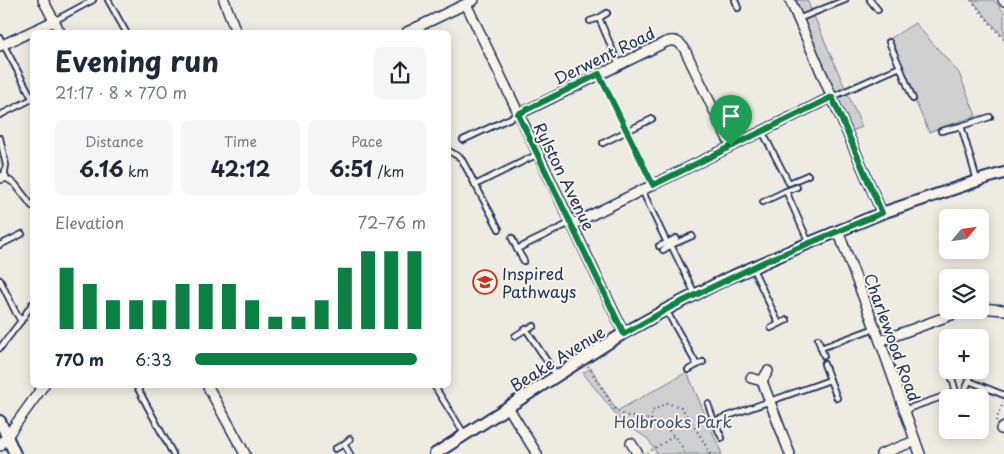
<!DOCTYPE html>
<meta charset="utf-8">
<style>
body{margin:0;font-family:"Playpen Sans",sans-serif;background:#f6f6f7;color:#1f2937;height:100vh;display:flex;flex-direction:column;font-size:19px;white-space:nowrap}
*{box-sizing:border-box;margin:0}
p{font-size:16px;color:#747a83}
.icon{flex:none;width:28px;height:28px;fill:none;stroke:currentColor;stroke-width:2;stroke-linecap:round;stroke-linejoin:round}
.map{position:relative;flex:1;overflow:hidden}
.details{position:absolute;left:30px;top:30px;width:421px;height:358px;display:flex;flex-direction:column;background:#fff;border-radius:8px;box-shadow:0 2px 12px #0003}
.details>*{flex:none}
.needle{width:32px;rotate:61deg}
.fabs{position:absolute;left:939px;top:209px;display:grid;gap:10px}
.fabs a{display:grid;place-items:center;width:50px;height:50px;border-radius:8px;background:#fff;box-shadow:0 2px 12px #0003;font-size:25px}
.pin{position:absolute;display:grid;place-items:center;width:42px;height:42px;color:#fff;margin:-51px -21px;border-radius:50% 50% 50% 0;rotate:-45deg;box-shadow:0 0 5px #0007}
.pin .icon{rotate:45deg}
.round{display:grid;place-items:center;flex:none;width:52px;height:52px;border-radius:8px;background:#f6f6f7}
.headline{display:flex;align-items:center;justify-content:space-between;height:85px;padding:0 25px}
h1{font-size:28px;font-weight:700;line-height:38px}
.metrics{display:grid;grid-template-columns:repeat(3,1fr);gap:8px;height:85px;padding:5px 25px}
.metrics div{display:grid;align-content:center;border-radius:8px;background:#f6f6f7;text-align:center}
.metrics b{font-size:21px;font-weight:700}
.metrics small{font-size:14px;font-weight:400}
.metrics p{font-size:14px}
.chart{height:140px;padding:10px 25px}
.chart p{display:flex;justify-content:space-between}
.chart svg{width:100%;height:90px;margin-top:5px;stroke:#0b8043;stroke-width:6}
ul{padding:0 25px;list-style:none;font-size:16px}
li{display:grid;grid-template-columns:80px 60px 1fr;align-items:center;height:38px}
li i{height:12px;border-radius:6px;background:#0b8043}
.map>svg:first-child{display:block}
.green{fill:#cfcfcf;stroke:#757f96}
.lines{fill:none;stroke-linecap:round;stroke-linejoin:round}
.service-casing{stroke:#1b2f5e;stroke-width:8}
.minor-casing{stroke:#1b2f5e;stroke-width:12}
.tertiary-casing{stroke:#1b2f5e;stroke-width:14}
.path{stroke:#1b2f5e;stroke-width:2;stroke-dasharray:1 4;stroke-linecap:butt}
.service{stroke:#f7f3e8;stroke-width:4.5}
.minor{stroke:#f7f3e8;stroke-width:9}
.tertiary{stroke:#f7f3e8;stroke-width:10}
.route-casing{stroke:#fff;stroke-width:10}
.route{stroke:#0b8043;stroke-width:6}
.labels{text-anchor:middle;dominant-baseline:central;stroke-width:4;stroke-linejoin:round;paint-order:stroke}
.street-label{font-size:16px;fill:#1b2f5e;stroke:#f7f3e8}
.poi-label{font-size:16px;fill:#1b2f5e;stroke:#f7f3e8;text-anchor:start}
.park-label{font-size:16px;fill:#3f4f75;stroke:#f7f3e8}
</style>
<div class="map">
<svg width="1004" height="454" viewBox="0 0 1004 454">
<rect width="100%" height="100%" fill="#eeebe2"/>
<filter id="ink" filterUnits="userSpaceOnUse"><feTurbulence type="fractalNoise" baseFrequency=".02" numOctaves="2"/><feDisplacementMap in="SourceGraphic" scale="10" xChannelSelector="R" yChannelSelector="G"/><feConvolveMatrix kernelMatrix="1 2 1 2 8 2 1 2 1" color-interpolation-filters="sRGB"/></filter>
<g filter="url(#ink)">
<g class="green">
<path d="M795,0H807L862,127L852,131Z"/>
<path d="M972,0H994L1004,12V38Z"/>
<path d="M915,23L959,73L976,116L929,132L888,40Z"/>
<path d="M591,368L617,411L687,372L722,454H657L648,439L621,421L583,373Z"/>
</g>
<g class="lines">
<g class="service-casing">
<g id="service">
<path d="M108,0L126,32"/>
<path d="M735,0L738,8"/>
<path d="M870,0L878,10"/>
<path d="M607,13L599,18L619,65"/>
<path d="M798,19L845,0"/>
<path d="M54,21L93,0"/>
<path d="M590,21L599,18"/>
<path d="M0,38L32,98"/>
<path d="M889,42L900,67"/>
<path d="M599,74L627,131L603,143"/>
<path d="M832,97L900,67L913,99"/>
<path d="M0,115L32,99"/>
<path d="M652,119L627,131L653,185"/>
<path d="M762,131L789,183L808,175"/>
<path d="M941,131L961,126"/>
<path d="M0,138L6,165L4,177L15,184L32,206"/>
<path d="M463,140L519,114"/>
<path d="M449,151L461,158L499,229"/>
<path d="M977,180L961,126L990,117"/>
<path d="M475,185L538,154"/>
<path d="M797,187L786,191L809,243"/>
<path d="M642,190L667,243L676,238"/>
<path d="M763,202L786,191"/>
<path d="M692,236L671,245L695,294"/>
<path d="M512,238L517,249"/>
<path d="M0,245L22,234"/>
<path d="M659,246L667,243"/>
<path d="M663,250L671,245"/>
<path d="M524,261L517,249L570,223"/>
<path d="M753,269L779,324L787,320"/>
<path d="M0,280L16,313L21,321"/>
<path d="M666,310L697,365L703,362"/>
<path d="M771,328L779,324"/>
<path d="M526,329L534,326"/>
<path d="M515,336L526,329L556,375"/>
<path d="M818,339L821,348L875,328"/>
<path d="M0,348L21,321L32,304"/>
<path d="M821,348L824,356"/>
<path d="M824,364L830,380"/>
<path d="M688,370L697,365"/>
<path d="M973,370L969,381L1004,395"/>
<path d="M136,385L173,454"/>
<path d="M438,385L435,387L465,435"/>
<path d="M962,398L969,381"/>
<path d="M708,404L714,421"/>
<path d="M904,410L956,392L951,375"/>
<path d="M722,438L714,421L830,380L837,398"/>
<path d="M344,444L350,439"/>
<path d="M335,449L344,444L350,454"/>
</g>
</g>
<g class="minor-casing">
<g id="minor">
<path d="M43,0L60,32"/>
<path d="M224,0L236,32"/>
<path d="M790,0L882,213"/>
<path d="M1003,0L1004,1"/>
<path d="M466,4L624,333"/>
<path d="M407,32L474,0"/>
<path d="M0,46L54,21"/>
<path d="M519,114L666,42C674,39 679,41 684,48L731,146"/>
<path d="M0,178L4,177"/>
<path d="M571,225L832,97"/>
<path d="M838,231L880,341L920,454"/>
<path d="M980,308L1004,310"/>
<path d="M880,341L962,311L967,310"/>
<path d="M751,378L762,381L768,371"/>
<path d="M762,381L790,454"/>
<path d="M207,385L245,454"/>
<path d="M508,407L537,454"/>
<path d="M1001,429L1004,427"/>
<path d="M631,443L638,454"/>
<path d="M0,446L44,385"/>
<path d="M881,454L915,441"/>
</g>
</g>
<g class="tertiary-casing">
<g id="tertiary">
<path d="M0,421L15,454"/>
<path d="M435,454L508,407L624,333L671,307L726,279L802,246L882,213L983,179L1004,173"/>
</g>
</g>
<g class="path">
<path d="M971,0L1004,40"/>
<path d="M588,366L615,410C626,418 638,417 650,420C666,424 679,440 686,454"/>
<path d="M651,420L652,411L666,403L681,407L701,437L710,454"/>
<path d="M996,421L1003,402"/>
<path d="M647,453L674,436"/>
</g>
<use href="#service" class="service"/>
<use href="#minor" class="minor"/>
<use href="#tertiary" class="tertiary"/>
</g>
</g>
<g class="lines" filter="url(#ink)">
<g class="route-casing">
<path id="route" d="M599,74L653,185L832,97L882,213L766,261L671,307L624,334L518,114Z"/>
</g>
<use href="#route" class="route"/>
</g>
<defs>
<g id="school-ring" transform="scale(1.25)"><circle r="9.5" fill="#f7f3e8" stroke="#c8321e" stroke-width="1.5"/><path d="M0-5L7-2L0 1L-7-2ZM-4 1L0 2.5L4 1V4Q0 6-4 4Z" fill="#c8321e"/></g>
</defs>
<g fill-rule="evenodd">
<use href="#school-ring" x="485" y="282"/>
</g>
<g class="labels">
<g class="street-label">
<text transform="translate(604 55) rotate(-26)">Derwent Road</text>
<text transform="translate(565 176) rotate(64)">Rylston Avenue</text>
<text transform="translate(893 337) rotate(70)">Charlewood Road</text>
<text transform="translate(557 358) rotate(-32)">Beake Avenue</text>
</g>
<g class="poi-label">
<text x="502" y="273">Inspired<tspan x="502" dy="18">Pathways</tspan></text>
</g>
<g class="park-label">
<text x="673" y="421">Holbrooks Park</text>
</g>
</g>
</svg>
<div class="fabs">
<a><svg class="needle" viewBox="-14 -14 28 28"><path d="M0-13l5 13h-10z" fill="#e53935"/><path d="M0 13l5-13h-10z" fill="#747a83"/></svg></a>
<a><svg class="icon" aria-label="layers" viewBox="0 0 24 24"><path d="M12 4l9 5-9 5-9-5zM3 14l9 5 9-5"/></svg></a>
<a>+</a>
<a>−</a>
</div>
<div class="pin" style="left:731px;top:146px;background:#1e9e55"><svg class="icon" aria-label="arrive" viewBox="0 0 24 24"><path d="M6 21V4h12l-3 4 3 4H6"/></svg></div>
<section class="details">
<div class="headline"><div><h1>Evening run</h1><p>21:17 · 8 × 770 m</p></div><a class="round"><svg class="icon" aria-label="share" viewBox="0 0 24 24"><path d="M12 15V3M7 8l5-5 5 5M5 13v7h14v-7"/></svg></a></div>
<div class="metrics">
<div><p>Distance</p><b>6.16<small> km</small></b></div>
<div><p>Time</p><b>42:12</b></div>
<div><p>Pace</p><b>6:51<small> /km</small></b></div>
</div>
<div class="chart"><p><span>Elevation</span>72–76 m</p>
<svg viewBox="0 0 160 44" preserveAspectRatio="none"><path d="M5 44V14M15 44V22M25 44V30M35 44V30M45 44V30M55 44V22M65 44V22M75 44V22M85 44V30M95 44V38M105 44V38M115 44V30M125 44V14M135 44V6M145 44V6M155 44V6"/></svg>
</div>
<ul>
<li><b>770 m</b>6:33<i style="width:96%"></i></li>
</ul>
</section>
</div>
